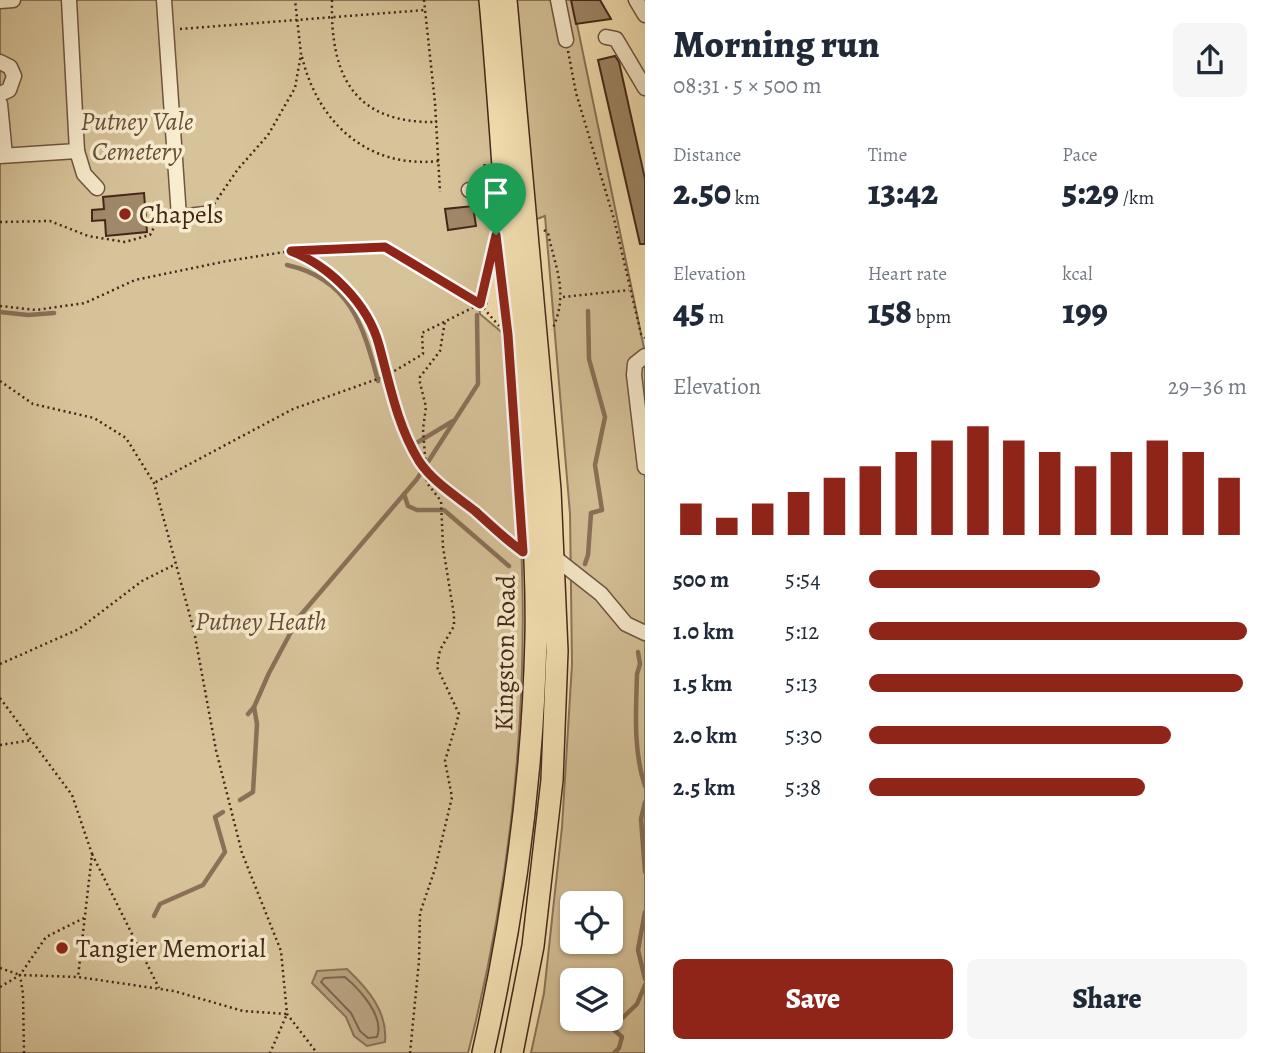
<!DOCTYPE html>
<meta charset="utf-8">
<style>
body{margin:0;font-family:Alegreya,serif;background:#f6f6f7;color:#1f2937;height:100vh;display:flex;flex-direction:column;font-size:26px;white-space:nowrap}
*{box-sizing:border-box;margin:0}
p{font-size:23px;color:#747a83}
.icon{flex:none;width:38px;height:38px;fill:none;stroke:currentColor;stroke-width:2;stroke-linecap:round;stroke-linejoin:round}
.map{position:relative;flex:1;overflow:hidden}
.side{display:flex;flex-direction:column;background:#fff;width:630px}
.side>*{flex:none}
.buttons{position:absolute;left:560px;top:891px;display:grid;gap:14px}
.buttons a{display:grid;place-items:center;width:63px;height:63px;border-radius:10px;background:#fff;box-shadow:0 2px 5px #0004;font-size:35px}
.pin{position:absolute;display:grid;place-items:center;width:60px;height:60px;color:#fff;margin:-72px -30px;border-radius:50% 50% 50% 0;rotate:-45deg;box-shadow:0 0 7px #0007}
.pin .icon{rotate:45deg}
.round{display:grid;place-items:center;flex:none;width:74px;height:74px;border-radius:10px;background:#f6f6f7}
.head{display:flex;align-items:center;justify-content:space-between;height:119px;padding:0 28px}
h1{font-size:38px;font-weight:800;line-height:52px}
.metrics{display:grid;grid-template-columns:repeat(3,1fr);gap:10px;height:119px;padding:7px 28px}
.metrics div{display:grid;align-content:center}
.metrics b{font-size:35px;font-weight:800}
.metrics small{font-size:19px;font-weight:400}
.metrics p{font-size:19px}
.chart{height:196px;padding:14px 28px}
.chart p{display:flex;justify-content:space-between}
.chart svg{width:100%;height:126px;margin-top:7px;stroke:#8f2418;stroke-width:6}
.cta{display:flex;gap:14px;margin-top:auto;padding:14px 28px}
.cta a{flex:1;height:80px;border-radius:10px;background:#8f2418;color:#fff;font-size:28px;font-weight:800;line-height:80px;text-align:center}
.cta a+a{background:#f6f6f7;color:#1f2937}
ul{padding:0 28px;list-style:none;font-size:23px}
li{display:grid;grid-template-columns:112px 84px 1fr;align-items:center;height:52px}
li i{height:18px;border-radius:9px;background:#8f2418}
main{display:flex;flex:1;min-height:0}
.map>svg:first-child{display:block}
.green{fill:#d7c39a;stroke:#8c755a;stroke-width:2;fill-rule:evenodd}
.water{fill:#b9a380;stroke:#897157;stroke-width:2}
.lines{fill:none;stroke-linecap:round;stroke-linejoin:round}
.shore{stroke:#7e654c;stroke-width:2}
.stream{stroke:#897157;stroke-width:4.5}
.building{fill:#a0896a;stroke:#422719;stroke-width:2}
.minor-casing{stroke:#6f5640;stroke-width:17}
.highway-casing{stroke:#422719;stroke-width:24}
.path{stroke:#422719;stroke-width:2.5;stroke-dasharray:2 3.5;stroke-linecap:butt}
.minor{stroke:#f9edcf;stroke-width:14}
.highway{stroke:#f6e3b5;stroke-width:21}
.route-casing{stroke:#fff;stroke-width:14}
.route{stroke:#8f2418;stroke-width:9}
.poi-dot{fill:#8f2418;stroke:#f9edcf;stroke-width:2.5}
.labels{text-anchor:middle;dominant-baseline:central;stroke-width:7;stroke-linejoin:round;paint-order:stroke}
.park-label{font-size:26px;font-style:italic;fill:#674e39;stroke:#f9edcf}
.poi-label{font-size:26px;fill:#422719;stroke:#f9edcf;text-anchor:start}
.street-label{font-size:26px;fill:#422719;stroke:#f9edcf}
</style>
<main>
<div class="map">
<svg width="645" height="1053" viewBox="0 0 645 1053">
<rect width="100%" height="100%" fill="#f6e3b5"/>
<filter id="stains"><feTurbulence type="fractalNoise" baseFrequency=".00286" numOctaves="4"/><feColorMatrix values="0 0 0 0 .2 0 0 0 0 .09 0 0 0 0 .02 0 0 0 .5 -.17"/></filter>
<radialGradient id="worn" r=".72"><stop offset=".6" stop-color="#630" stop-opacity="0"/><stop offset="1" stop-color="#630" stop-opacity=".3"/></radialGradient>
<path class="green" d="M0,0H572L645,353V1053H531L544,993L562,827L572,664L570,514L545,216L493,235L479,302L480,314L505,335C511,413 520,490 522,568C527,730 508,897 468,1053H0ZM572,903H611V942H572ZM572,980H611V1018H572Z"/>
<path class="water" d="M347,969C368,989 388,1012 385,1042L367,1046L354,1036L346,1017L312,983L317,971Z"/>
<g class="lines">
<path class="shore" d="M345,977C359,989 385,1016 377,1037L368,1038L360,1031L351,1013L321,982L324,978Z"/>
<g class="stream">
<path d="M287,265C350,279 363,325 378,381"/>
<path d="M0,312L28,315L54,313"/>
<path d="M418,442L453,421"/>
<path d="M404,494L408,506L417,510H444L509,566"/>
<path d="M585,564L588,555L591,513L602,510L595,465L605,417L589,359L588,311"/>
<path d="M638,652L640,664L637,674C636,710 633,751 645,786"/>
<path d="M248,714L254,707L269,673L299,617L417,479L478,384L477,315"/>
<path d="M240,800L253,792L257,724L254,707"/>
<path d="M645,802L641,819L645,872"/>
<path d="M645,912L638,950L645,979"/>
<path d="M154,916L160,904L203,885L225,852L215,817L223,812"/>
<path d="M614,1053L619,1048L622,1037L612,1028L637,1004L645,985"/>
</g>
</g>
<g class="building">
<path d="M571,0H600L611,19L576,24Z"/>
<path d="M615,56L619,62L645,179V244H640L598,60Z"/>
<path d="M144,193L147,232L106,236L105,220L92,221V210L104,209L103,197Z"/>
<path d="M473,206L476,226L448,230L445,209Z"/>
</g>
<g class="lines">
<g class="minor-casing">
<g id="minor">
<path d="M164,0L179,217L205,214"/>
<path d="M558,0L566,40"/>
<path d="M636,0L645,15"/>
<path d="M0,1L13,0"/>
<path d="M606,37L616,39L645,88"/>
<path d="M0,62L10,67L14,76L9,90L0,94"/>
<path d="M0,104L5,155"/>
<path d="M77,151L84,174L97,188"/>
<path d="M0,156L77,151L69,0"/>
<path d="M469,190L504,187"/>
<path d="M645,356L635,364L634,375L645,467"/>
<path d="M554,557L601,594L626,624L645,633"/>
</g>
</g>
<g class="highway-casing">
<g id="highway">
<path d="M506,0L550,490L557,651L552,780L533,946L512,1053"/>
<path d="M483,1053C514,916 533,777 536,637C538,530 524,424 515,318C505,212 500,106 490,0"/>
</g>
</g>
<g class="path">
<path d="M332,0C330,76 354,124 437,122"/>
<path d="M424,0L435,103L440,192"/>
<path d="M180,29L425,10"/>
<path d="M568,51L576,93L614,219L641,334L645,338"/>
<path d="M302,57C318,123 368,169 439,161"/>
<path d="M483,177L485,163"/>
<path d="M485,203L489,220"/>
<path d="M214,204L238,169L268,135L295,88L301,54L295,0"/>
<path d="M0,222L50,221L88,236L125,242L150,235L159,218H166"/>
<path d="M544,230L548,233C556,270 569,294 552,330"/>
<path d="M294,252L309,258L338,281L366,313L379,344L395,407L419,461L447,489L518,549"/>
<path d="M563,297L629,290"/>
<path d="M480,304L492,253"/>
<path d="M480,304L499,326"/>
<path d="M480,304L491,303"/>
<path d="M0,306L36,310L85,303L135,280L227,261L291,251L385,247L480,304L422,333L423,354L386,376L293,409L154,483"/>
<path d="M0,381L33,404L94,418L126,438L154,483L194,631L216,750L242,853L281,951L287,1014L317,1053"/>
<path d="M0,664L79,629L142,581L176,564"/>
<path d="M0,698L72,795L92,854L78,977"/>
<path d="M0,745L32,740"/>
<path d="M92,854L159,988"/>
<path d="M0,968L20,975"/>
<path d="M0,987L20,975L78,977L174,991L243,1011L287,1014L270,1053"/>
<path d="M24,1053L23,994L20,975L46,937L84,918"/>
<path d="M410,1053L419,961L420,913L435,869L452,797L445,761L459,714L437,667L440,650L454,626V615L443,547L441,501L427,483L423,429L426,407L420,383V377L440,351L445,321"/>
</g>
<use href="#minor" class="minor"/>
<use href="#highway" class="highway"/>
</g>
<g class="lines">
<g class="route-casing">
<path id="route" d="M496,235L508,335L523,552C506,540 491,525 475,511C456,496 432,481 419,461C397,425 390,385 379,345C368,304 330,266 291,251L385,247L480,304Z"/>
</g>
<use href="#route" class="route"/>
</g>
<g class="poi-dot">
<circle cx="125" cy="214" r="7"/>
<circle cx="62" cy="948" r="7"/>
</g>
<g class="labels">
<g class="park-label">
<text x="137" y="121">Putney Vale<tspan x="137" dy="30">Cemetery</tspan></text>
<text x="261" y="621">Putney Heath</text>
</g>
<g class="poi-label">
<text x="139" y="214">Chapels</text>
<text x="76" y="948">Tangier Memorial</text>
</g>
<g class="street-label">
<text transform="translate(505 653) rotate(-89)">Kingston Road</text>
</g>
</g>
<rect width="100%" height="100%" filter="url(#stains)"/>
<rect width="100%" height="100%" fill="url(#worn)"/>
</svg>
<div class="buttons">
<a><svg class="icon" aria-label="locate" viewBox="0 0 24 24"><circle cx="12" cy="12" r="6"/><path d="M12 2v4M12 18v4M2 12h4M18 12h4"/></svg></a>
<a><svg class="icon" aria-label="layers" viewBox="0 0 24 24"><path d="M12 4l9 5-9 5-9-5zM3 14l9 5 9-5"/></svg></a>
</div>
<div class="pin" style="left:496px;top:235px;background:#1e9e55"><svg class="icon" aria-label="arrive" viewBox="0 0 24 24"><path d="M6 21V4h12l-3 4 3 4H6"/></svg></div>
</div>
<section class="side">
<div class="head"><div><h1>Morning run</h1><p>08:31 · 5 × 500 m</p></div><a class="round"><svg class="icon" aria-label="share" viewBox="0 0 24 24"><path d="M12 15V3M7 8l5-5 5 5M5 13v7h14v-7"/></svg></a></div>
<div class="metrics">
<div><p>Distance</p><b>2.50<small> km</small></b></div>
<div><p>Time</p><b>13:42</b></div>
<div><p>Pace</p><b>5:29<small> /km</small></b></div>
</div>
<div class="metrics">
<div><p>Elevation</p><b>45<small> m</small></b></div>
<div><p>Heart rate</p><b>158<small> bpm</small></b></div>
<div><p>kcal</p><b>199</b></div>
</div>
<div class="chart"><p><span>Elevation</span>29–36 m</p>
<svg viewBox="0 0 160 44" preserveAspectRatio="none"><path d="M5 44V33M15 44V38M25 44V33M35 44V29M45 44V24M55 44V20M65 44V15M75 44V11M85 44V6M95 44V11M105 44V15M115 44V20M125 44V15M135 44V11M145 44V15M155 44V24"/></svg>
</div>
<ul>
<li><b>500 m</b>5:54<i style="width:61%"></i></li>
<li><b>1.0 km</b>5:12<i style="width:100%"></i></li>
<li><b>1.5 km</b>5:13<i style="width:99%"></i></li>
<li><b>2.0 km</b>5:30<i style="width:80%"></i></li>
<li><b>2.5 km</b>5:38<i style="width:73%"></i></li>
</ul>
<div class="cta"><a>Save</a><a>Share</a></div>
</section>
</main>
